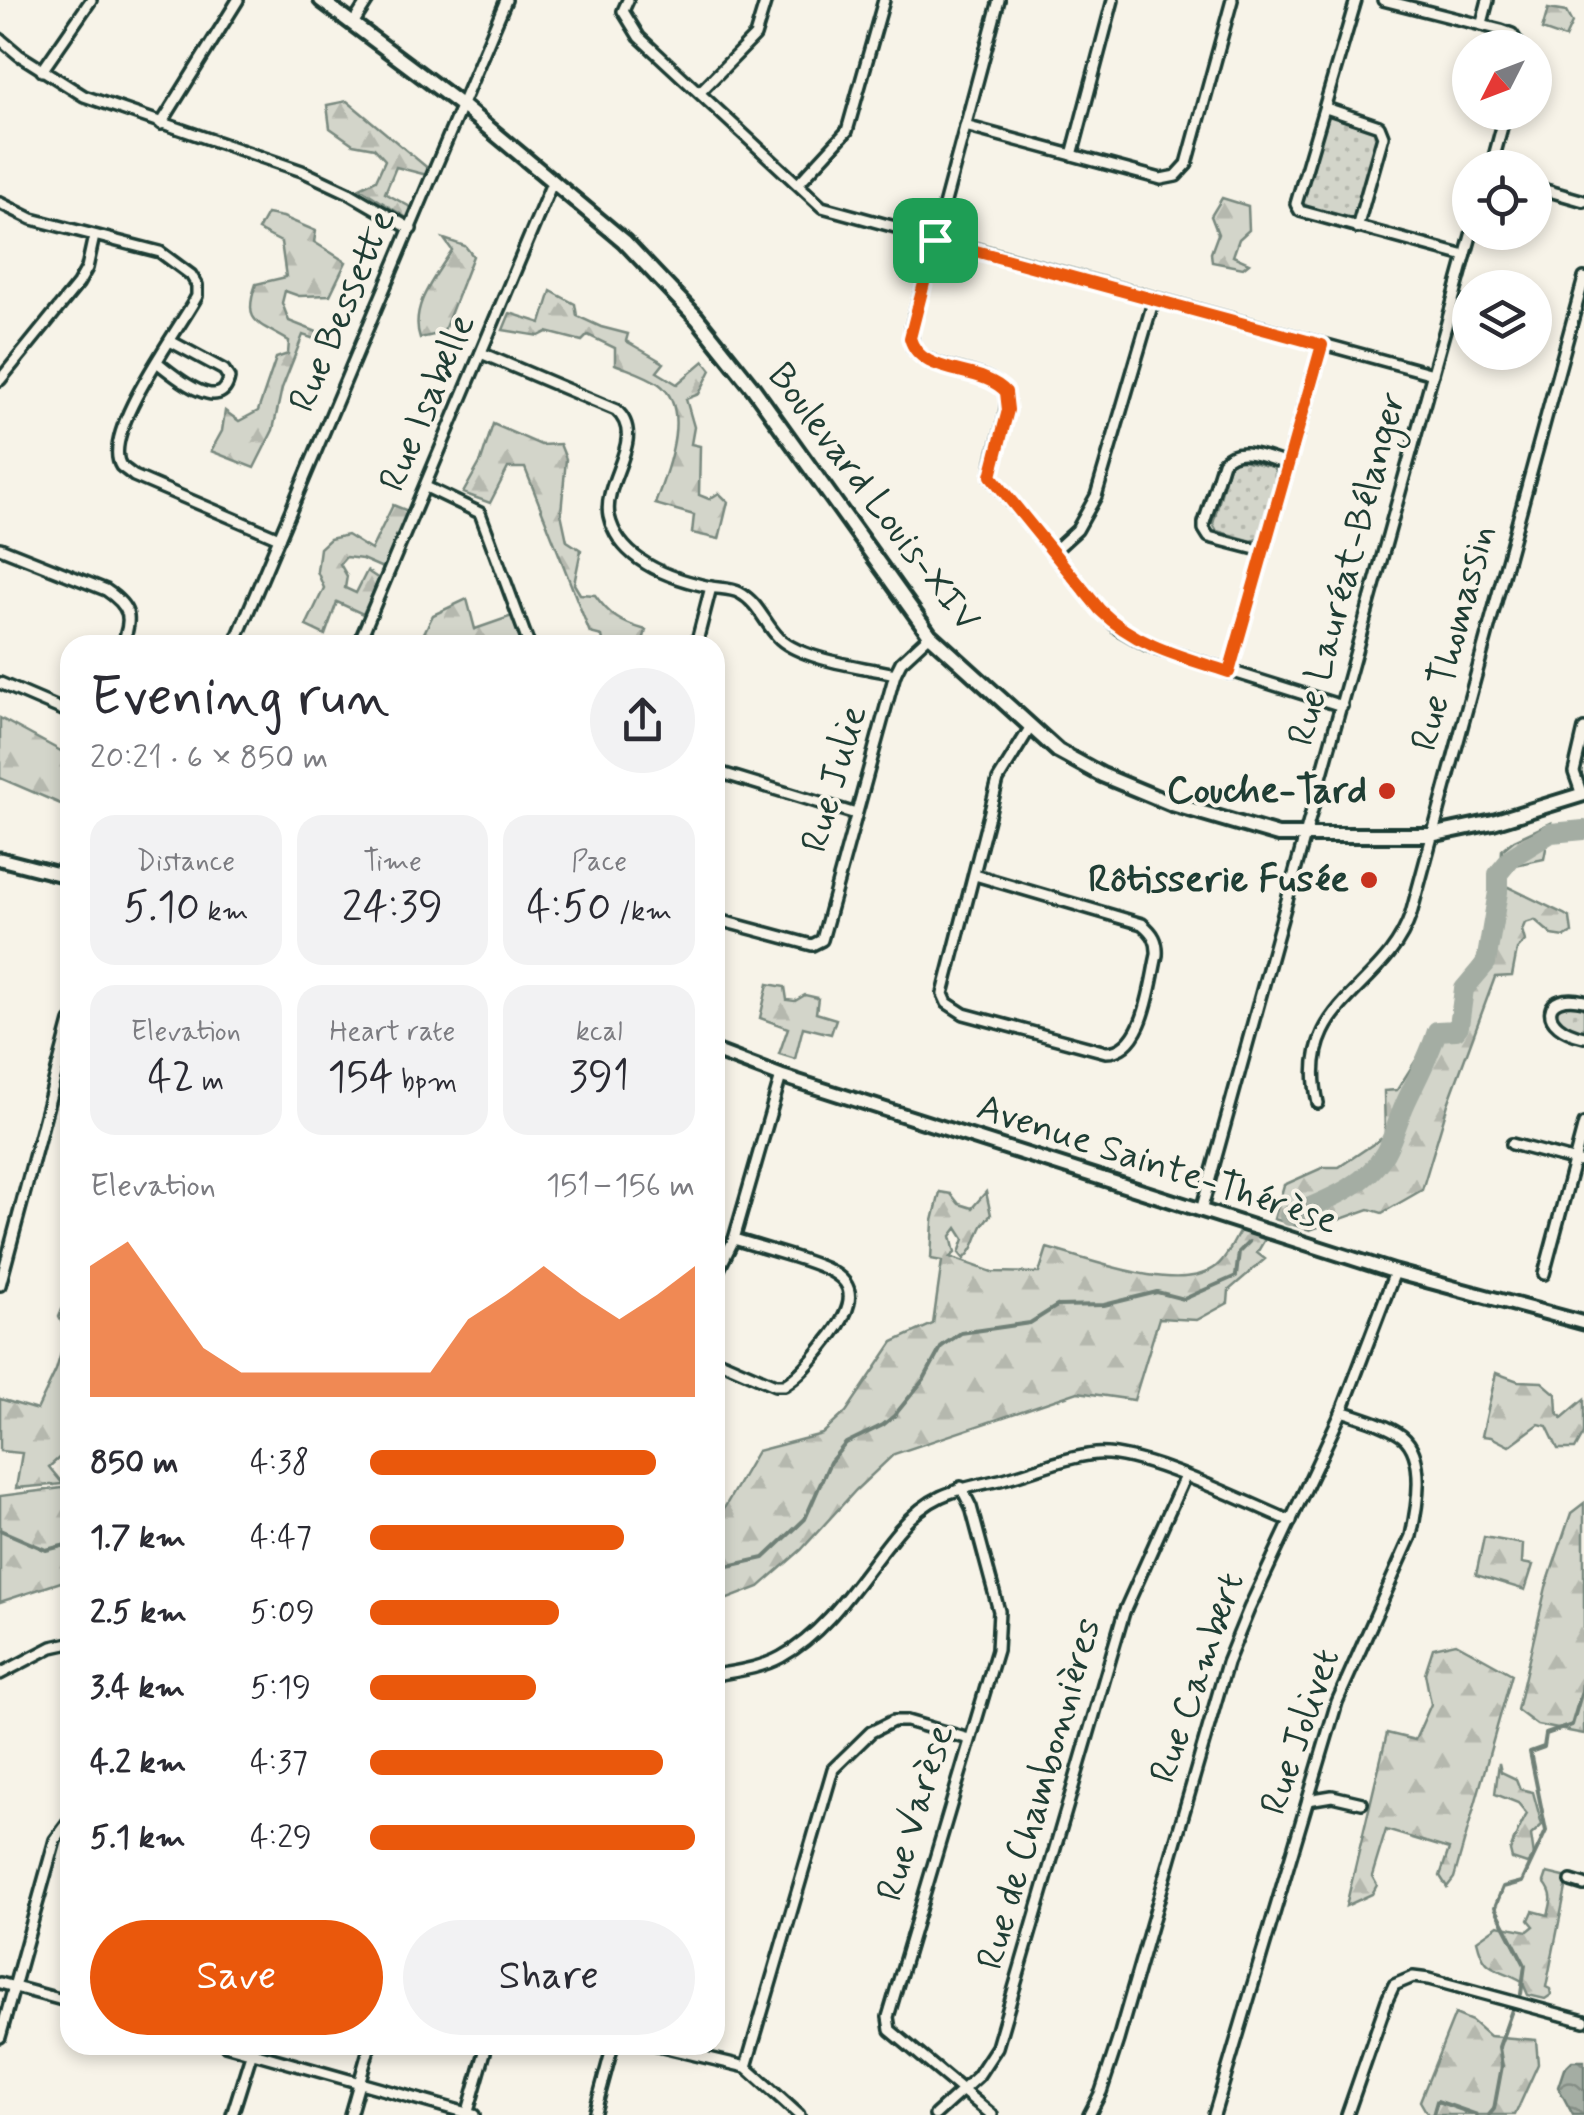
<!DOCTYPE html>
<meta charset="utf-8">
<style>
body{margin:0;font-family:Mynerve,sans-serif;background:#f2f2f3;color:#2b2b33;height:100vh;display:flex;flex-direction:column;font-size:38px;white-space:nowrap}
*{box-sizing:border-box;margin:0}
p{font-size:32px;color:#7c7c81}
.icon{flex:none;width:55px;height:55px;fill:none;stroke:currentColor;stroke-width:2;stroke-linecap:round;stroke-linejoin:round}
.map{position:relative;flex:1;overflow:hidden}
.details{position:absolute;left:60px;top:635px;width:665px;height:1420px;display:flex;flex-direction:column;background:#fff;border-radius:30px;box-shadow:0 5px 15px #0003}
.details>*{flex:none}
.needle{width:65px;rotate:228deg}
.tools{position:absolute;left:1452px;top:30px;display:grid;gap:20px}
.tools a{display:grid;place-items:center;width:100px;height:100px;border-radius:50%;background:#fff;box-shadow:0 5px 15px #0003;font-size:50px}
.pin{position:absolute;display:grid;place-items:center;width:85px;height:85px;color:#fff;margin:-42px;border-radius:20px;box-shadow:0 5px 15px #0006}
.round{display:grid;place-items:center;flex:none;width:105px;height:105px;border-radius:52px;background:#f2f2f3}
.overview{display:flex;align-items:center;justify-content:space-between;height:170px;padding:0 30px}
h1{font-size:55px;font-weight:600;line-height:75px}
.figures{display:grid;grid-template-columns:repeat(3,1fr);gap:15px;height:170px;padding:10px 30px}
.figures div{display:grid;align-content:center;border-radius:25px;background:#f2f2f3;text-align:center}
.figures b{font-size:42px;font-weight:600}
.figures small{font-size:28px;font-weight:400}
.figures p{font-size:28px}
.chart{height:280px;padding:20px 30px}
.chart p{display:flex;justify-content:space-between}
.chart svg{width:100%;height:180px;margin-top:10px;fill:#ea580c;opacity:.7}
.button{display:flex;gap:20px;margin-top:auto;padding:20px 30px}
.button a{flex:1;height:115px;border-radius:60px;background:#ea580c;color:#fff;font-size:40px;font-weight:600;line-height:115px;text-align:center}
.button a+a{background:#f2f2f3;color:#2b2b33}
ul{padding:0 30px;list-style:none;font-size:32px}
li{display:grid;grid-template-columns:160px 120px 1fr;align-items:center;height:75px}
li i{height:25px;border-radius:12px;background:#ea580c}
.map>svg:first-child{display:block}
.green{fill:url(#green-dots);stroke:#79897f;stroke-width:2.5}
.forest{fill:url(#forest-firs);stroke:#79897f;stroke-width:2.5}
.water{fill:url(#water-waves);stroke:#6f8077;stroke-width:2.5}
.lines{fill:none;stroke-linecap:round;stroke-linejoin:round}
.stream{stroke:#6f8077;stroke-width:4}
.river{stroke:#a4ada3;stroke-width:20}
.minor-casing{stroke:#1f3d34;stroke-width:16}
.tertiary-casing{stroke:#1f3d34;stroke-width:19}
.secondary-casing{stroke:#1f3d34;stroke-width:20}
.minor{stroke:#f7f3e8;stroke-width:9}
.tertiary{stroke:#f7f3e8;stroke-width:11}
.secondary{stroke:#f7f3e8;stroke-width:12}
.route-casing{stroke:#fff;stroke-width:20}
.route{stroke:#ea580c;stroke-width:12}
.poi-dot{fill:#c8321e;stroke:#f7f3e8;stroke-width:4}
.labels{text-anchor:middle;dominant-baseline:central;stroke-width:8;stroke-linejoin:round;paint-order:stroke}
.street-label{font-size:38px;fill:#1f3d34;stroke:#f7f3e8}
.poi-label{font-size:38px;font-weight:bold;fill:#1f3d34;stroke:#f7f3e8;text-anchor:end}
</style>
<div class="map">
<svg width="1584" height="2115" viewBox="0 0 1584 2115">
<defs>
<pattern id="green-dots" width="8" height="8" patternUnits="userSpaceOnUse" patternTransform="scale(2.5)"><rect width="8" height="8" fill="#d3d5ca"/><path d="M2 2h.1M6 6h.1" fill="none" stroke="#b5b8ae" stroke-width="1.8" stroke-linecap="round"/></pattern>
<pattern id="forest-firs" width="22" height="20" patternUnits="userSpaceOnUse" patternTransform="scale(2.5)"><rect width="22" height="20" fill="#d3d5ca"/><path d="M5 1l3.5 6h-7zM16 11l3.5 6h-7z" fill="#b5b8ae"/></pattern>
<pattern id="water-waves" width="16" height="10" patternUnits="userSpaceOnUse" patternTransform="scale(2.5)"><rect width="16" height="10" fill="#a4ada3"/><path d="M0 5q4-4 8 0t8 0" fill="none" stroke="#858e86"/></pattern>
</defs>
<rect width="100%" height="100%" fill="#f7f3e8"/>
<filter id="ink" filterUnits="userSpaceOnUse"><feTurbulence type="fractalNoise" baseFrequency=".01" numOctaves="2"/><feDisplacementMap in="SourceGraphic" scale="20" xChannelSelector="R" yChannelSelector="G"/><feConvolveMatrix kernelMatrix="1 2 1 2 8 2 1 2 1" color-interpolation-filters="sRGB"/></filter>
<g filter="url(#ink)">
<g class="green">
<path d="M1326,108L1379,126L1383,136L1357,228L1300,211L1297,194Z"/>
<path d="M1238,459L1273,467L1278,475L1259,538L1252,541L1217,531L1213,524L1230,461Z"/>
<path d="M1557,1001H1584V1037L1551,1020Z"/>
</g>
<g class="forest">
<path d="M1548,9L1566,12L1572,23L1565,38L1542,30Z"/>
<path d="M347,101L430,170L427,175L396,167L385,193L414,209L408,219L360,188L376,180L385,160L374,148L353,144L330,128L327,105Z"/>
<path d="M1222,198L1248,206L1249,230L1239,239L1233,256L1249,263L1243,268L1212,262L1211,253L1218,234L1211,216Z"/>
<path d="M267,214L283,217L316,231L314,242L346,262L330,295L299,296L285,291L282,303L289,321L322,334L323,342L303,335L282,388L273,430L254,468L211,451L222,431L225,411L239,421L258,411L276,358L288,354L289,341C258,322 242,324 256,284L286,277L281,242L258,230Z"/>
<path d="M444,239L465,246L473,256L443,333L420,338C409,306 436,276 452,250Z"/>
<path d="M551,291L575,304L577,316L601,327L628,334L626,341L664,363L657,372L677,384L704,361L711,370L699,394L686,399L694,427L691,444L700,446L699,495L709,499L719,493L728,502L719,539L692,533L694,515L655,504C666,473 693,409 659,384C646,375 629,370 615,364V348L588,335L582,341L547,332L539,336L503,330L510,313L541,323Z"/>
<path d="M493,424L541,445L560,444L566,459L561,513L567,541L581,550L574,584L580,594L595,595C610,616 621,623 646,630L642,645H604L602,636L590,633L525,468H508L490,503L463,493L481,461Z"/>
<path d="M393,505L408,511L385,569L362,559L346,557L340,564L347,576L345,588L356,593L367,571L379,579L363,614L337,602L325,635L306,626L324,588L317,571L320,548L330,539L347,535L371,550Z"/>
<path d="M467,599L475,629L512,616L522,645H418L433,615Z"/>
<path d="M0,718L70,756V808L0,778Z"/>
<path d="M1551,823L1544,859L1501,868L1502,850L1514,840Z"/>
<path d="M1504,885L1564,914L1570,918L1572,933L1565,937L1552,935L1535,920L1525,923L1522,930L1525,941L1517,950L1512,976L1495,977L1448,1104L1422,1190L1382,1213L1369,1209L1310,1230L1274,1219L1284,1185L1324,1167H1339L1385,1136L1384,1091L1397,1090L1434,1032L1457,1017L1459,986L1481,954L1498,892Z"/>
<path d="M768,984L785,987L787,1000L795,1001L805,995L818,998L816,1013L836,1019L831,1034L803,1027L795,1059L779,1054L788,1028L760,1018Z"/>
<path d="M940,1192L951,1194L959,1204L972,1208L986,1192L991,1215C976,1227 979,1246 964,1259L959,1253L964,1239L957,1228L951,1236L955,1253L950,1257L992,1272L1039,1273L1047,1248C1088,1259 1177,1294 1214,1268C1226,1260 1233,1242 1241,1229L1265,1239L1257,1253L1265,1259L1229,1290L1228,1303L1197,1320L1159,1318L1134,1400L1078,1392L894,1454L856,1490L801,1550L759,1587L715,1604V1524L757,1451L822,1434L846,1412L893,1342L933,1324L942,1261L931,1259L933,1221Z"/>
<path d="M70,1290V1448L49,1467L63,1484L16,1488L22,1453L0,1451V1399L37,1410L56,1370L67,1333L59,1317Z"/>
<path d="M1496,1373L1518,1381L1542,1382L1556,1394L1557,1411L1562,1418L1584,1399V1433L1575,1449H1558L1547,1426L1539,1424L1509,1446L1491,1437L1482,1436Z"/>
<path d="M70,1487V1579L0,1602V1496Z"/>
<path d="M1584,1503V1734L1537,1725L1517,1710L1546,1587L1571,1513Z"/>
<path d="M1484,1537L1523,1544L1522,1563L1533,1565L1525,1590L1476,1575Z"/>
<path d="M1456,1643L1512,1674L1454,1878L1447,1887L1440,1876L1449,1849L1386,1830L1372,1876L1377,1885L1372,1894L1346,1906L1387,1733L1415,1740L1431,1704L1425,1673L1433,1648Z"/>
<path d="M1499,1763L1501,1772L1516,1779L1520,1789L1533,1792L1542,1825L1531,1835L1534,1856L1527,1864L1512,1859L1510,1851C1513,1842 1522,1822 1527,1814L1518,1803L1495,1794Z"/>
<path d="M1547,1873L1568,1878L1546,1987L1550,1989L1551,1995L1545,1999L1528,1995L1522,1981C1495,1965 1485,1974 1477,1940L1498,1925L1528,1931L1534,1926L1529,1920L1533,1911L1548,1915C1552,1901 1554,1894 1544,1882Z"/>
<path d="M1455,2014L1472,2021L1489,2036L1536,2040L1538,2064L1515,2115H1428L1420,2101Z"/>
</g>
<path class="water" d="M1572,2061H1584V2115H1573L1558,2087L1564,2069Z"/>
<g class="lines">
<g class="stream">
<path d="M0,1530L46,1550L70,1544"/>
<path d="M715,1569L764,1558L805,1519L830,1462L846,1443L883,1425L894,1416L924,1379L942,1346L961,1333L1030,1323L1057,1306L1104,1305L1157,1292L1184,1299L1236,1276L1239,1252L1249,1242"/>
<path d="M1584,1648V1651"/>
<path d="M1521,1994L1525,1965L1495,1907L1503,1887L1522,1882L1546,1831L1530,1752L1544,1747L1546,1734L1572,1725L1582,1691L1584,1669"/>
<path d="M1433,2115L1437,2101L1477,2115"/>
<path d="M1489,2115L1494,2109L1502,2066L1499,2047L1513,2007"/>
</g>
<path class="river" d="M1289,1216C1323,1201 1365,1188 1385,1153C1394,1137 1398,1119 1406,1102C1417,1078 1429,1057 1437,1031L1456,1030L1459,1026L1464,989L1486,963L1498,892V874L1512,857L1551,833L1584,830"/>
<g class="minor-casing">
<g id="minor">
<path d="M628,0L623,11L639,37L822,207L1433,374"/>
<path d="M999,0L911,329L913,348C938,375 981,364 1006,392C1010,422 992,447 991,477L1100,610L1119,629L1147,645L1342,706"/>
<path d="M1356,0L1296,204L1300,211L1465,256"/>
<path d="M1383,0L1501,30L1512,34L1521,48"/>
<path d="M354,22L368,0"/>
<path d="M1482,23L1488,0"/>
<path d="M0,39L19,55L84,96L302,171L349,193L411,229"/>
<path d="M42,71L91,0"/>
<path d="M700,92L755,36L766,0"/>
<path d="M1326,108L1379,126L1383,136L1357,228"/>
<path d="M161,124L238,0"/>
<path d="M965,126L1161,179L1176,176L1187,164L1232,0"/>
<path d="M1072,155L1113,0"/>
<path d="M1491,168L1506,112"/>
<path d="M799,183L847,131L884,0"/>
<path d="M1535,187L1584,201"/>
<path d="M0,203L32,219L160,252L191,275L197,285V296C181,327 100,434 121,466C122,467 133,475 134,476L279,538"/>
<path d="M481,353L616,410C648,438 602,481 609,516C619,561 672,579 710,587C720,589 731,588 740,593C759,603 765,625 780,639C803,660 863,667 895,674"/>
<path d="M157,362C172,374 222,417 229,378L224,370L170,341"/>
<path d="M0,380L78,284L87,268L94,236"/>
<path d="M426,487L480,513L529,645"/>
<path d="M0,548L106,590C131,607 133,618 122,645"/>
<path d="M1263,551L1209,537L1204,529V523L1223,462C1239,443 1267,459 1288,464"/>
<path d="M1053,552L1077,530L1096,496L1154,299"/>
<path d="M234,645L506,0"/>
<path d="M358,645L552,183"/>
<path d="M696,645L711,587"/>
<path d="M1229,673L1322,345"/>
<path d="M0,683L70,713"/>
<path d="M715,771L856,814"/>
<path d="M1582,795L1574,772L1584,729"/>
<path d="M975,875L1142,924C1153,933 1158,941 1157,955C1150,984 1145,1052 1106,1052L964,1014L947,1003L943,994L998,780L1030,728"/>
<path d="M715,919L812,945L822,940L895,674L901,662L930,635"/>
<path d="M1584,1001C1542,991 1537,1027 1584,1037"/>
<path d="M1318,1103C1295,1002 1385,992 1411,914L1584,278"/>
<path d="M1512,1144L1584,1163"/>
<path d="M1201,1211L1472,232"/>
<path d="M1544,1274L1584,1124"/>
<path d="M715,1277L734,1239L781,1076"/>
<path d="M0,1285L70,1022"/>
<path d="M715,1359L775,1385H784C803,1374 818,1352 832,1335C870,1284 841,1272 794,1257C774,1251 754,1245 734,1239"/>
<path d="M961,1487L971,1507L999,1611L997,1650L888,2017L890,2030L992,2115"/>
<path d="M0,1674L52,1647L70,1643"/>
<path d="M715,1675C737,1671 761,1668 781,1657C831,1630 864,1571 900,1529C932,1492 957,1490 1000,1480C1032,1472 1064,1457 1096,1454C1142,1450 1245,1502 1291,1521"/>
<path d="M1308,1800L1332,1796L1362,1803"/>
<path d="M1571,1881L1584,1885"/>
<path d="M0,1983L70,2002"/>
<path d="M0,2037L55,1840L70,1820"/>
<path d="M225,2045L474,2115"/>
<path d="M654,2045L746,2067L799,2115"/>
<path d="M746,2067L833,1769L871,1732L893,1721H907L969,1739"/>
<path d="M232,2115L254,2045"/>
<path d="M350,2115L370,2045"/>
<path d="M467,2115L487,2045"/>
<path d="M594,2115L613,2045"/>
<path d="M935,2115L978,2076L997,2047L1124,1612L1185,1476"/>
<path d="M1089,2115L1101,2092L1118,2040L1227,1663L1249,1609L1342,1411L1395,1272"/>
<path d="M1214,2115L1337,1702L1411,1536C1417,1508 1427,1456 1402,1436C1385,1424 1362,1418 1342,1411"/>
<path d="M1347,2115L1387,2000L1394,1985L1413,1977L1429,1979L1584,2021"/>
</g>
</g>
<g class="tertiary-casing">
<g id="tertiary">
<path d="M0,859L70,877"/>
<path d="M715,1051L781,1076L1395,1272L1584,1323"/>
</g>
</g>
<g class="secondary-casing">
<path id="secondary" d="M321,0L461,105L624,241L697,318L753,388L930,635L1058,751L1102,775L1172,804L1278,835H1431L1493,822L1584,794"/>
</g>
<use href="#minor" class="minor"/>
<use href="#tertiary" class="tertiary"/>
<use href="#secondary" class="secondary"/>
</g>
</g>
<g class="lines" filter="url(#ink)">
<g class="route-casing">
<path id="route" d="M935,240L1322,345L1229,672C1182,657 1136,646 1100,610L991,476L1008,410L1006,392C981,364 921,378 910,338Z"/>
</g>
<use href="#route" class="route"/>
</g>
<g class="poi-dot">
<circle cx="1387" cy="791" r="10"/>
<circle cx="1369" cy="880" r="10"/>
</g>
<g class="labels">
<g class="street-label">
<text transform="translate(343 311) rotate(-67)">Rue Bessette</text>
<text transform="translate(428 403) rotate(-67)">Rue Isabelle</text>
<text transform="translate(873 498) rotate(53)">Boulevard Louis-XIV</text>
<text transform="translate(1348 569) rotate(-75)">Rue Lauréat-Bélanger</text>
<text transform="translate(1454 638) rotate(-75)">Rue Thomassin</text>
<text transform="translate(835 779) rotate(-74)">Rue Julie</text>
<text transform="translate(1157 1165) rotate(18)">Avenue Sainte-Thérèse</text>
<text transform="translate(1198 1678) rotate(-71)">Rue Cambert</text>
<text transform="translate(1301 1732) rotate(-71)">Rue Jolivet</text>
<text transform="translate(1040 1794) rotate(-74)">Rue de Chambonnières</text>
<text transform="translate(916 1813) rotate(-73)">Rue Varèse</text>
</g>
<g class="poi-label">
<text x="1367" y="791">Couche-Tard</text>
<text x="1349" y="880">Rôtisserie Fusée</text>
</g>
</g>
</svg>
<div class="tools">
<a><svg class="needle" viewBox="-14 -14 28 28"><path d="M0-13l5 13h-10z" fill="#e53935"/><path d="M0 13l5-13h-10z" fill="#7c7c81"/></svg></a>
<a><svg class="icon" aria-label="locate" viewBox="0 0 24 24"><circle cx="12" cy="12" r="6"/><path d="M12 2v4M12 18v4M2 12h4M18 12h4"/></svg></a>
<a><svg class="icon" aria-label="layers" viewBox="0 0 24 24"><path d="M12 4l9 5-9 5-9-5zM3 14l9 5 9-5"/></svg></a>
</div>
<div class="pin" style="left:935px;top:240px;background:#1e9e55"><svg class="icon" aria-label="arrive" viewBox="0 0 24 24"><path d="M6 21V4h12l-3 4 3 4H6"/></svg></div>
<section class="details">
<div class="overview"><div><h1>Evening run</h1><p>20:21 · 6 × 850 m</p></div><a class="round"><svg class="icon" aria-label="share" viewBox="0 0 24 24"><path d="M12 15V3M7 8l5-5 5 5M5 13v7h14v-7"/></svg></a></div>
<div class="figures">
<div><p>Distance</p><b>5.10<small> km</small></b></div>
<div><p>Time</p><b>24:39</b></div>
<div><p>Pace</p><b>4:50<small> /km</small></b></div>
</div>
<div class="figures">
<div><p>Elevation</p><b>42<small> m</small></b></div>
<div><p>Heart rate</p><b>154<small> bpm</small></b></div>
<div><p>kcal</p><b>391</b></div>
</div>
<div class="chart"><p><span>Elevation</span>151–156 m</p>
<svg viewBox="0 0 160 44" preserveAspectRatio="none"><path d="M0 44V12L10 6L20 19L30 32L40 38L50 38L60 38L70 38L80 38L90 38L100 25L110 19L120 12L130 19L140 25L150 19L160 12V44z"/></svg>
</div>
<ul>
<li><b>850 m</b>4:38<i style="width:88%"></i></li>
<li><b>1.7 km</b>4:47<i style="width:78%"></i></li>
<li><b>2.5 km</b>5:09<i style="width:58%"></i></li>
<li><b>3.4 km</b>5:19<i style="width:51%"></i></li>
<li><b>4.2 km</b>4:37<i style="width:90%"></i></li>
<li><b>5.1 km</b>4:29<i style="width:100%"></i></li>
</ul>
<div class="button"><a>Save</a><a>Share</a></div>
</section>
</div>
